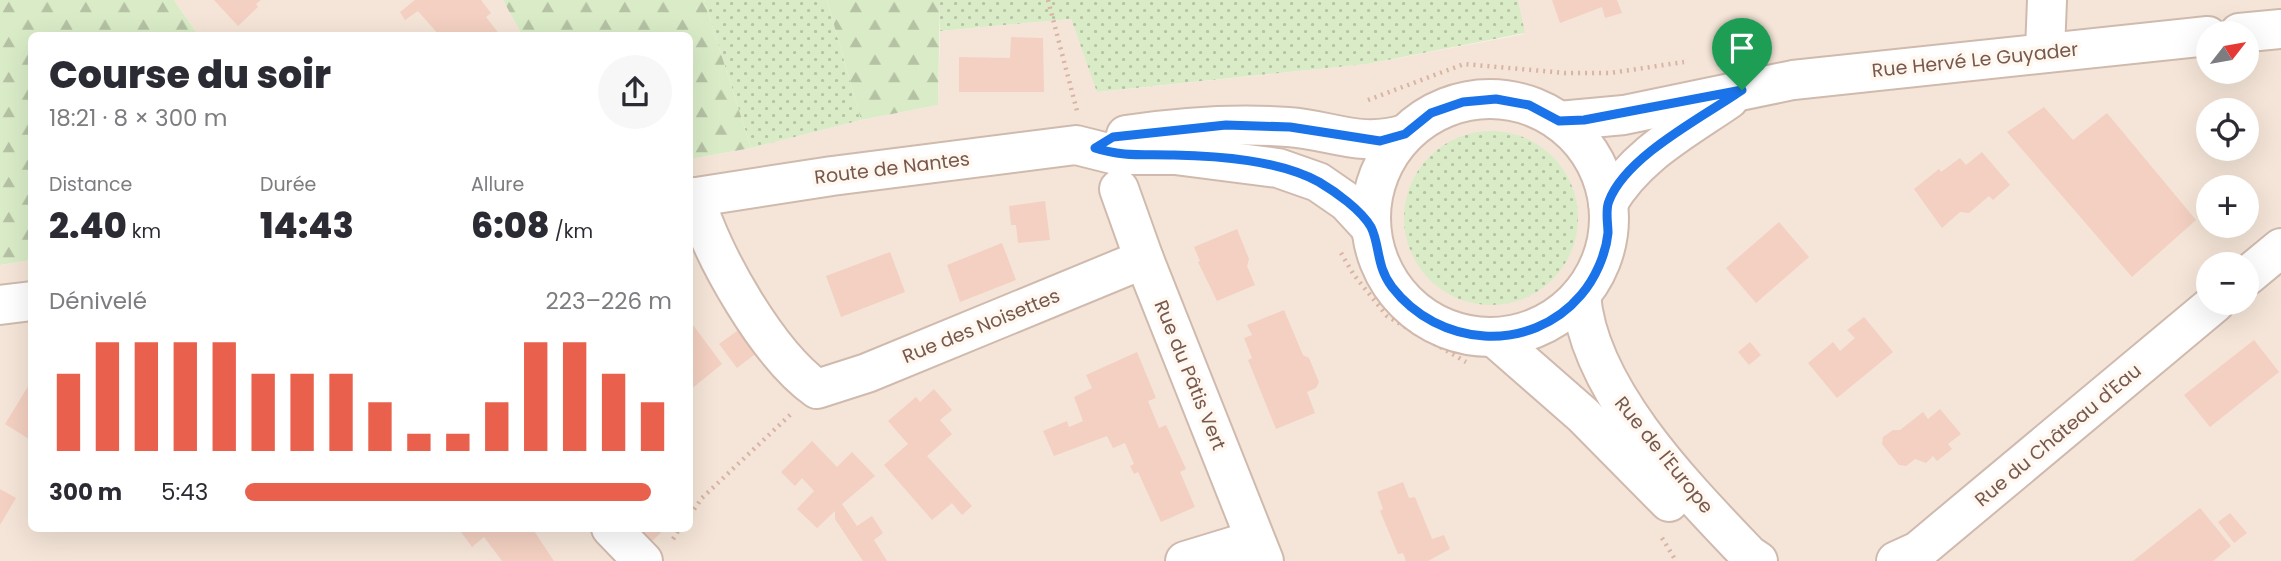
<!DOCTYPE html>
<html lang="fr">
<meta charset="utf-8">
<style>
body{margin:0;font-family:Poppins,sans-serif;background:#f7f7f7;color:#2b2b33;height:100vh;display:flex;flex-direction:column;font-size:26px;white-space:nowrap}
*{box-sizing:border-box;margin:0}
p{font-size:23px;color:#7c7c81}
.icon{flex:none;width:38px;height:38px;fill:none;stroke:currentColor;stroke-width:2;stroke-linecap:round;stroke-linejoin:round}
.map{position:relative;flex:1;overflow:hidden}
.details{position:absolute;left:28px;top:32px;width:665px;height:500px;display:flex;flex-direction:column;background:#fff;border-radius:10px;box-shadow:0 7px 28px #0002}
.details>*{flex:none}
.needle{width:46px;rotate:59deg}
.controls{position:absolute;left:2196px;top:21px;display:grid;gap:14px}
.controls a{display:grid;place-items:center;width:63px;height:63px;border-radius:50%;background:#fff;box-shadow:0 7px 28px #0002;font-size:35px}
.pin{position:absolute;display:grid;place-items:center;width:60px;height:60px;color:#fff;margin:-72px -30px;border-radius:50% 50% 50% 0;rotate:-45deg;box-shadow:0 0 7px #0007}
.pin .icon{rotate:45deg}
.round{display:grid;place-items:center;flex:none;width:74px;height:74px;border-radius:37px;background:#f7f7f7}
.headline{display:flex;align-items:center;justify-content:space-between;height:119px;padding:0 21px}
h1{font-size:38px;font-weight:800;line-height:52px}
.stats{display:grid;grid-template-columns:repeat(3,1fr);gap:10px;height:119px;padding:7px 21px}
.stats div{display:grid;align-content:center}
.stats b{font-size:35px;font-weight:800}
.stats small{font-size:19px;font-weight:400}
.stats p{font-size:19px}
.chart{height:196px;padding:14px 21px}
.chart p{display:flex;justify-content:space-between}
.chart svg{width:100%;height:126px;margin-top:7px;stroke:#e9614d;stroke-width:6}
ul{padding:0 21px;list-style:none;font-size:23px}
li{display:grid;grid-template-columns:112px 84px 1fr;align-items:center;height:52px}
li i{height:18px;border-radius:9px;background:#e9614d}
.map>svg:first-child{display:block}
.residential{fill:#f5e5d8;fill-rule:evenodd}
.grass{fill:url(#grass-dots)}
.forest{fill:url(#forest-firs)}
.building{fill:#f3d0c1}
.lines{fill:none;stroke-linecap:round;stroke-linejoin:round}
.minor-casing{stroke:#d0baae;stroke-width:42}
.path{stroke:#d9b3a3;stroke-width:4.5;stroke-dasharray:2 5;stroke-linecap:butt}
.minor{stroke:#fff;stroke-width:38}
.route-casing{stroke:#fff;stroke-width:14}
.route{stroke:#1a73e8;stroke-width:9}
.labels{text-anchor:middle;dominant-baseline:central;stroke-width:7;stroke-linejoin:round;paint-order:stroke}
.street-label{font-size:19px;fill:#79584c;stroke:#fff8f1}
</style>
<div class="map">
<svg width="2281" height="561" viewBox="0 0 2281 561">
<defs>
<pattern id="grass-dots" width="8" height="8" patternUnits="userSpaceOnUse" patternTransform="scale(1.75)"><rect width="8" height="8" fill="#d9ecc7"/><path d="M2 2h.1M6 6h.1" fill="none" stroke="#b5c2a4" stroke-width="1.8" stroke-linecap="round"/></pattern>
<pattern id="forest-firs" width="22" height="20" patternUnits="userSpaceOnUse" patternTransform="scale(1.75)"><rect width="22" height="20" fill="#d9ecc7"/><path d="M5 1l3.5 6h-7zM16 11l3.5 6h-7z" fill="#b5c2a4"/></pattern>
</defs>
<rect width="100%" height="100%" fill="#fdf4ea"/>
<g class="residential">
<path d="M174,0H503L522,35H198Z"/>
<path d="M1518,0H2281V561H0V265L31,260L32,528H690V159L751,148L861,120L938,105L940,31L1071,19L1098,92L1367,64L1524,34ZM2208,33H2247V72H2208ZM2208,110H2247V149H2208ZM2208,187H2247V226H2208ZM2208,264H2247V303H2208Z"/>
</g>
<g class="grass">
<path d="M704,0H827L861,120L751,148Z"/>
<path d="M940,0H1518L1525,33L1367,64L1097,92L1071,19L940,31Z"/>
<circle cx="1491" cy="218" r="87"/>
</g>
<g class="forest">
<path d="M0,0H174L198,35H32L31,260L0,265Z"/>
<path d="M503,0H704L751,148L690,159V35H522Z"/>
<path d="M827,0H940L938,105L861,120Z"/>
</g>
<g class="building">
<path d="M214,0H261L256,4L258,7L238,26Z"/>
<path d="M415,0H481L491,13L486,17L500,35H439L418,11L405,20L400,12Z"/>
<path d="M1552,0H1617L1622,13L1605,18L1602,7L1560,23Z"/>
<path d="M1011,37L1043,38L1044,92H959V57L1010,58Z"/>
<path d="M2044,107L2073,140L2107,113L2196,220L2132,277L2007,132Z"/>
<path d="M1982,152L2010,185L1993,200L1989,196L1969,213L1960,212L1942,228L1914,189L1939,169L1941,172L1960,158L1966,165Z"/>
<path d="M1045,201L1050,240L1018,243L1016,225H1011L1009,206Z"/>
<path d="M1779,222L1809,257L1756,303L1726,268Z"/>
<path d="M1237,229L1249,259L1247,266L1255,285L1217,301L1198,262L1200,261L1194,247Z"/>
<path d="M1002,243L1016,280L960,302L947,265Z"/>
<path d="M890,252L905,292L841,317L826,276Z"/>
<path d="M1284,310L1303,355L1309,358L1319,382L1316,388L1307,392L1315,413L1276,429L1248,360L1252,358L1244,338L1252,335L1247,325Z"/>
<path d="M1864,317L1893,352L1837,398L1808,363L1833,342L1840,351L1855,338L1847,330Z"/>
<path d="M690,321L722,364L690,390Z"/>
<path d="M744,326L759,351L737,368L719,344Z"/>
<path d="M2254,340L2279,372L2210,427L2184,395Z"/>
<path d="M1750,342L1761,355L1749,365L1738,352Z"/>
<path d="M1137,352L1156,398L1148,401L1159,428L1166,425L1186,469L1180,472L1195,507L1161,522L1138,472L1134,474L1130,466L1134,464L1125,443L1113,448L1107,436L1054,456L1043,431L1067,421L1069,427L1083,421L1074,397L1092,388L1086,375Z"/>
<path d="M32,380V441L5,424Z"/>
<path d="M934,389L952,410L940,420L952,434L927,456L972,506L962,515L952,503L932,520L884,465L908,444L888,421L916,397L920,402Z"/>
<path d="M1940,409L1961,434L1948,444L1952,449L1937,461L1933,456L1926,463L1915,459L1906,466L1899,465L1882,444L1883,437L1893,430H1900L1923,412L1928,419Z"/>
<path d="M812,441L837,467L852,452L875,476L842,504L857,526L872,516L883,533L874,540L887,561H863L835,519V511L817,528L797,509L814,491L802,478L795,486L781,472Z"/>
<path d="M1403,482L1409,498L1415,497L1432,539L1444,535L1450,549L1428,561H1406L1403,553L1398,554L1380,511L1383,509L1377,492Z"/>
<path d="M0,489L16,498L0,525Z"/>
<path d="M2200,508L2231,546L2213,561H2133Z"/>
<path d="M2230,513L2247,533L2234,543L2218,522Z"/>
<path d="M458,528H532L554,561H502L484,537L472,547Z"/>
<path d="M638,528H666L650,543Z"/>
</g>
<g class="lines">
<g class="minor-casing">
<g id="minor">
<path d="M2239,33L2281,29"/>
<path d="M2045,51L2047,0"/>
<circle cx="1490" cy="218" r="119"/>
<path d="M1559,121L1624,115L1793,80L2208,36"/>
<path d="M1126,135C1180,127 1233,123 1288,127C1332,130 1360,148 1405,134"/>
<path d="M1119,189L1144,259L1264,561"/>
<path d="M695,197C711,255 768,354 817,389L867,373L1144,259"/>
<path d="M690,198L832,176L1076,145L1116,155H1175L1278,168L1318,182L1347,202L1371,228"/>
<path d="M1608,203C1636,155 1684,130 1729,99"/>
<path d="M2247,276L2281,248"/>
<path d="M1581,295C1588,390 1685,488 1749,555L1758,561"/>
<path d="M0,305L32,301"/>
<path d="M1495,338L1583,415L1669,502"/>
<path d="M611,528L643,561"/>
<path d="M1185,561L1254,540"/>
<path d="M1896,561L1918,551L2215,303"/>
</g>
</g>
<g class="path">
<path d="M1048,0L1077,111"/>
<path d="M1368,100L1464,64L1565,73H1610L1684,62"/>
<path d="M1341,253L1354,275L1387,316L1466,362"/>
<path d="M690,515L702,498L791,414"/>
<path d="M1662,538L1676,561"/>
<path d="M673,539L680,528"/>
</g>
<use href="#minor" class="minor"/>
</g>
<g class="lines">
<g class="route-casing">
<path id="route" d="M1742,90C1703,117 1626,156 1609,201C1605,210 1608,223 1608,233C1606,254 1595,279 1581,295C1530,355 1438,347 1392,287C1376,266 1380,245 1371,227C1361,210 1336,192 1319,182C1278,160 1219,156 1174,155C1146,154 1122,157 1095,148L1113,137L1226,125L1290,127L1380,141L1405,134L1431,113L1463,102L1496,99L1529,105L1559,121L1584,120Z"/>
</g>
<use href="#route" class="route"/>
</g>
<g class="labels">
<g class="street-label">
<text transform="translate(1975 60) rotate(-6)">Rue Hervé Le Guyader</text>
<text transform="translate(892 168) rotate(-7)">Route de Nantes</text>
<text transform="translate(981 326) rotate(-22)">Rue des Noisettes</text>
<text transform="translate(1190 375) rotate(68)">Rue du Pâtis Vert</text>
<text transform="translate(2058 435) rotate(-40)">Rue du Château d'Eau</text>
<text transform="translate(1664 455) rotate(51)">Rue de l'Europe</text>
</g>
</g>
</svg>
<div class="controls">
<a><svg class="needle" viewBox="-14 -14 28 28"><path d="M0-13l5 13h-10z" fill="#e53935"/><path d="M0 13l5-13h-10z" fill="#7c7c81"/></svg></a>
<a><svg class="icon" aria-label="locate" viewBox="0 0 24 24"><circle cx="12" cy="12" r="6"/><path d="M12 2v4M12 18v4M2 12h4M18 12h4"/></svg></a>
<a>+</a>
<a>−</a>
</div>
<div class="pin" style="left:1742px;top:90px;background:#1e9e55"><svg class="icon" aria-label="arrive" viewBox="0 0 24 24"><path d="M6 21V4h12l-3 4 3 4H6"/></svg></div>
<section class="details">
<div class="headline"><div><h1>Course du soir</h1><p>18:21 · 8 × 300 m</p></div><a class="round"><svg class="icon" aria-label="share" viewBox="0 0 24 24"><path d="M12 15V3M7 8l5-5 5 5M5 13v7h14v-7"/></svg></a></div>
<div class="stats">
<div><p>Distance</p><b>2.40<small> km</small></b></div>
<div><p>Durée</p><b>14:43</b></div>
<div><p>Allure</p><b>6:08<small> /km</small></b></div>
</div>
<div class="chart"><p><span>Dénivelé</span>223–226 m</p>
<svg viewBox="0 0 160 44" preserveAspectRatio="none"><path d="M5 44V17M15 44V6M25 44V6M35 44V6M45 44V6M55 44V17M65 44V17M75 44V17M85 44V27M95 44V38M105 44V38M115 44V27M125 44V6M135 44V6M145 44V17M155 44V27"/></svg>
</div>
<ul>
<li><b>300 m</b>5:43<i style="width:95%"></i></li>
</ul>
</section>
</div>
